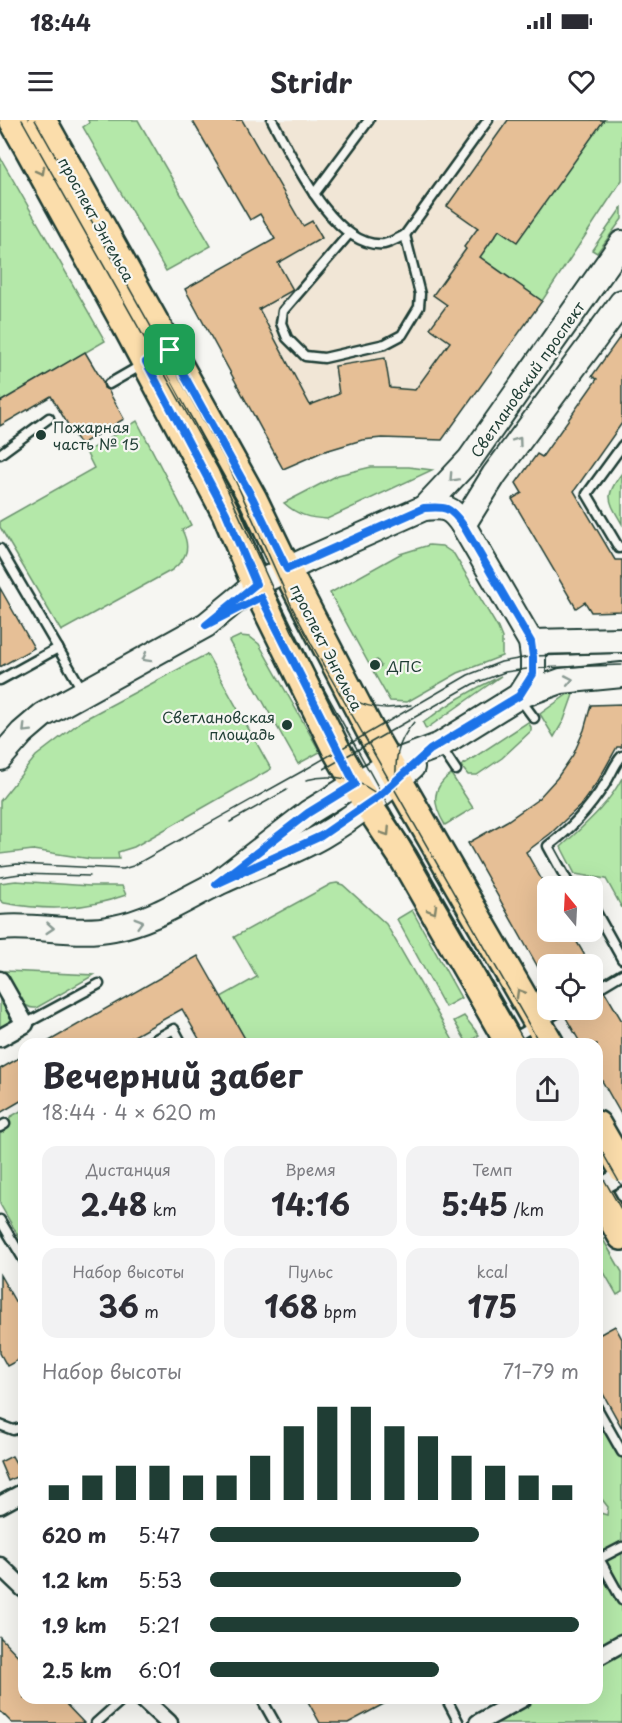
<!DOCTYPE html>
<html lang="ru">
<meta charset="utf-8">
<style>
body{margin:0;font-family:"Playpen Sans",sans-serif;background:#f2f2f3;color:#2b2b33;height:100vh;display:flex;flex-direction:column;font-size:22px;white-space:nowrap}
*{box-sizing:border-box;margin:0}
p{font-size:20px;color:#7c7c81}
.icon{flex:none;width:33px;height:33px;fill:none;stroke:currentColor;stroke-width:2;stroke-linecap:round;stroke-linejoin:round}
.map{position:relative;flex:1;overflow:hidden}
.panel{position:absolute;left:18px;top:918px;width:585px;height:666px;display:flex;flex-direction:column;background:#fff;border-radius:18px;box-shadow:0 6px 24px #0002}
.panel>*{flex:none}
.needle{width:39px;rotate:342deg}
.controls{position:absolute;left:537px;top:756px;display:grid;gap:12px}
.controls a{display:grid;place-items:center;width:66px;height:66px;border-radius:12px;background:#fff;box-shadow:0 6px 24px #0002;font-size:30px}
.pin{position:absolute;display:grid;place-items:center;width:51px;height:51px;color:#fff;margin:-26px;border-radius:12px;box-shadow:0 3px 9px #0006}
.round{display:grid;place-items:center;flex:none;width:63px;height:63px;border-radius:18px;background:#f2f2f3}
.head{display:flex;align-items:center;justify-content:space-between;height:102px;padding:0 24px}
h1{font-size:33px;font-weight:700;line-height:45px}
.metrics{display:grid;grid-template-columns:repeat(3,1fr);gap:9px;height:102px;padding:6px 24px}
.metrics div{display:grid;align-content:center;border-radius:15px;background:#f2f2f3;text-align:center}
.metrics b{font-size:30px;font-weight:700}
.metrics small{font-size:16px;font-weight:400}
.metrics p{font-size:16px}
.chart{height:168px;padding:12px 24px}
.chart p{display:flex;justify-content:space-between}
.chart svg{width:100%;height:108px;margin-top:6px;stroke:#1f3d34;stroke-width:6}
ul{padding:0 24px;list-style:none;font-size:20px}
li{display:grid;grid-template-columns:96px 72px 1fr;align-items:center;height:45px}
li i{height:15px;border-radius:8px;background:#1f3d34}
.status{display:flex;justify-content:space-between;align-items:center;height:42px;padding:0 30px;background:#fff;direction:ltr}
.status svg{height:16px;fill:currentColor}
header{display:flex;justify-content:space-between;align-items:center;height:78px;padding:0 24px;background:#fff;font-size:27px;font-weight:700}
.map>svg:first-child{display:block}
.built{fill:#f1e6d6}
.green{fill:#b4e8a9;stroke:#6a926e;stroke-width:1.5}
.building{fill:#e6bf96;stroke:#1f3d34;stroke-width:1.5}
.lines{fill:none;stroke-linecap:round;stroke-linejoin:round}
.lane-casing{stroke:#1f3d34;stroke-width:13}
.street-casing{stroke:#1f3d34;stroke-width:21}
.secondary-casing{stroke:#1f3d34;stroke-width:28}
.primary-casing{stroke:#1f3d34;stroke-width:32}
.lane{stroke:#f6f6f2;stroke-width:8}
.street{stroke:#f6f6f2;stroke-width:16}
.secondary{stroke:#f6f6f2;stroke-width:24}
.primary{stroke:#fbddab;stroke-width:27}
.tram{stroke:#1f3d34;stroke-width:1.5}
.oneway{stroke:#82856a}
.oneway2{stroke:#8a9a93}
.route-casing{stroke:#fff;stroke-width:12}
.route{stroke:#1a73e8;stroke-width:8}
.poi-dot{fill:#1f3d34;stroke:#f6f6f2;stroke-width:2}
.labels{text-anchor:middle;dominant-baseline:central;stroke-width:4.5;stroke-linejoin:round;paint-order:stroke}
.street-label{font-size:15px;fill:#1f3d34;stroke:#f6f6f2}
.poi-label{font-size:15px;fill:#1f3d34;stroke:#f6f6f2;text-anchor:start}
</style>
<div class="status"><b>18:44</b><svg viewBox="0 0 49 12"><path d="M0 12V9h3v3zM5 12V6h3v6zM10 12V3h3v9zM15 12V0h3v12zM26 1h20v11H26zM47 4h2v5h-2z"/></svg></div>
<header><svg class="icon" aria-label="menu" viewBox="0 0 24 24"><path d="M4 6h16M4 12h16M4 18h16"/></svg>Stridr<svg class="icon" aria-label="heart" viewBox="0 0 24 24"><path d="M12 20l-8-8c-3-5 5-10 8-4 3-6 11-1 8 4z"/></svg></header>
<div class="map">
<svg width="622" height="1603" viewBox="0 0 622 1603">
<rect width="100%" height="100%" fill="#f6f6f2"/>
<filter id="ink" filterUnits="userSpaceOnUse"><feTurbulence type="fractalNoise" baseFrequency=".0167" numOctaves="2"/><feDisplacementMap in="SourceGraphic" scale="12" xChannelSelector="R" yChannelSelector="G"/><feConvolveMatrix kernelMatrix="1 2 1 2 8 2 1 2 1" color-interpolation-filters="sRGB"/></filter>
<g filter="url(#ink)">
<path class="built" d="M192,0H604L542,181L442,320L382,318L362,320L322,332L283,349L185,169L267,123L276,121L260,95L250,100Z"/>
<g class="green">
<path d="M88,0H138L211,126L166,151L83,7L89,3Z"/>
<path d="M604,0H622V60L542,181L480,137L499,110Z"/>
<path d="M0,37L105,221L0,282Z"/>
<path d="M622,87V99L597,133L592,130Z"/>
<path d="M137,301L191,405L182,410C191,428 187,438 172,450L61,511L0,407V401L94,348L86,332Z"/>
<path d="M371,347H409L432,350L327,399C309,398 297,395 284,383L338,355Z"/>
<path d="M622,353V404C608,379 604,377 622,353Z"/>
<path d="M429,425L442,426L454,434L498,508L502,518V536L458,553L407,582L390,581L373,551L381,546L377,540L369,544L330,473L400,434Z"/>
<path d="M240,516L250,517L259,524L320,632L298,644L229,521Z"/>
<path d="M207,534L271,649L134,727L118,732L119,739H91L33,730L0,734V681L36,636L83,600Z"/>
<path d="M501,556L426,609L423,603C447,584 473,569 501,556Z"/>
<path d="M575,569L564,600L554,617L540,594Z"/>
<path d="M528,602L531,607V611L502,638L477,655H468L461,646Z"/>
<path d="M451,654L473,688L445,705C433,685 430,669 451,654Z"/>
<path d="M622,658V788L606,759L575,754L561,727C583,706 608,686 622,658Z"/>
<path d="M16,761L90,766H122L126,775C83,790 48,791 4,783L0,780V763Z"/>
<path d="M337,763L343,765L386,804L455,924H248L221,877L257,857L234,817L331,764Z"/>
<path d="M412,790L461,878L445,887L397,799Z"/>
<path d="M5,851L94,855L36,888C20,890 12,863 5,851Z"/>
<path d="M0,876L14,900L0,908Z"/>
<path d="M464,896L479,915L467,923L454,901Z"/>
<path d="M24,989V1126L0,1084V1014L7,1009L10,997Z"/>
<path d="M597,1109L622,1152V1172L617,1175L597,1140Z"/>
<path d="M597,1273L622,1334V1603H485L493,1578H597V1392L607,1395L608,1387L597,1373Z"/>
</g>
<g class="building">
<path d="M192,0H242L303,106L312,101L322,118L278,143L293,170L259,189L310,285L339,274L335,246L385,238L390,268L415,270L450,222L430,208L447,185L433,175L466,129L464,127L478,108L447,86L508,0H604L517,122L499,110L480,137L542,181L442,320L382,318L362,320L322,332L283,349L185,169L275,119L260,94L250,100Z"/>
<path d="M622,214V303L574,371L615,440H622V491L591,492L585,482L576,488L512,379L522,373L516,363L537,334L542,337L597,259L592,256Z"/>
<path d="M85,232L103,262L104,268L108,270L124,299L80,325L51,276L0,306V282Z"/>
<path d="M0,468L34,528L0,547Z"/>
<path d="M622,584V627H617L598,661L580,686L550,714L526,732L548,771V812H571L590,844H548V865L468,723L507,701L537,680L557,658L573,635L584,610L591,585Z"/>
<path d="M198,836L248,924H202L182,889L120,924H44Z"/>
<path d="M592,849L599,860L596,863V869L599,872H605L622,901V996L597,952V924H581L565,896L568,890H592Z"/>
<path d="M24,935V979L0,993V949Z"/>
<path d="M0,1155L24,1197V1237L7,1246L0,1233Z"/>
<path d="M615,1206L622,1219V1308L597,1263V1216Z"/>
<path d="M12,1336L22,1354L8,1361L0,1342Z"/>
<path d="M0,1517L24,1542V1578H60L84,1603H12L0,1591Z"/>
<path d="M306,1578H395L348,1603H320Z"/>
</g>
<g class="lines">
<g class="lane-casing">
<g id="lane">
<path d="M272,0C292,36 334,130 384,124C390,123 399,118 405,115L488,0"/>
<path d="M314,74L369,0"/>
<path d="M349,114L283,191L281,203L287,218L305,236L324,238L385,224L402,215L419,187L420,174L405,115"/>
<path d="M109,264L142,245"/>
<path d="M622,326L587,374L619,428L622,427"/>
<path d="M0,334L49,298"/>
<path d="M0,429L83,571"/>
<path d="M0,560L58,528"/>
<path d="M520,579L534,598"/>
<path d="M440,626L456,650"/>
<path d="M570,766L548,726C571,709 589,689 605,664C611,655 615,643 622,636"/>
<path d="M592,785L622,839"/>
<path d="M602,866L622,854"/>
<path d="M25,904L99,864"/>
<path d="M510,920L562,890"/>
<path d="M147,924L174,909L182,924"/>
<path d="M0,1007L5,1004"/>
<path d="M0,1100L24,1140"/>
<path d="M597,1288L622,1332"/>
<path d="M0,1305L13,1310L24,1307"/>
<path d="M597,1435L622,1480"/>
<path d="M597,1440L622,1427"/>
<path d="M261,1578L275,1603"/>
<path d="M448,1582L459,1603"/>
<path d="M96,1603L124,1578"/>
</g>
</g>
<g class="street-casing">
<g id="street">
<path d="M0,860L25,904L0,918"/>
<path d="M597,1069L622,1055"/>
<path d="M0,1385L24,1372"/>
<path d="M0,1446L24,1469"/>
<path d="M597,1537L622,1523"/>
<path d="M142,1578L169,1603"/>
<path d="M478,1603L523,1578"/>
</g>
</g>
<g class="secondary-casing">
<g id="secondary">
<path d="M424,388L470,339L622,123"/>
<path d="M463,405L494,355L622,182"/>
<path d="M531,522L622,520"/>
<path d="M519,576L561,561L622,555"/>
<path d="M0,638L22,613L43,595L206,505L256,464L309,439L424,388C445,386 451,387 463,405L531,522L533,537V554L519,576L440,625L395,642L355,664L308,693L216,764"/>
<path d="M0,808C38,804 76,816 114,808C152,801 183,780 218,763C252,747 289,735 322,716C355,697 384,672 412,647"/>
</g>
</g>
<g class="primary-casing">
<g id="primary">
<path d="M13,0L126,205L226,393L261,477L337,631L368,685L404,739L510,924"/>
<path d="M42,0L253,379L294,464L375,620L550,924"/>
<path d="M597,1005L622,1048"/>
<path d="M597,1072L622,1116"/>
</g>
</g>
<use href="#lane" class="lane"/>
<use href="#street" class="street"/>
<use href="#secondary" class="secondary"/>
<use href="#primary" class="primary"/>
<g class="tram">
<path d="M22,0L218,349L292,511L388,685L526,924"/>
<path d="M35,0L228,344L292,487L312,525L540,924"/>
<path d="M341,571C361,589 385,591 411,585"/>
<path d="M324,649L473,564L505,552L534,548L622,545"/>
<path d="M306,660C332,653 361,658 381,678"/>
<path d="M397,668C394,642 396,623 414,602"/>
<path d="M230,702L287,670"/>
<path d="M0,746L17,744L123,749L133,746L301,652L468,555L501,542L534,536L622,533"/>
<path d="M0,757L20,754L90,756"/>
<path d="M597,1023L622,1067"/>
<path d="M597,1047L622,1091"/>
</g>
</g>
<defs><path id="oneway-chevron" d="M-2-3.5L2.5 0L-2 3.5" fill="none" stroke-width="1.6" stroke-linecap="round" stroke-linejoin="round" transform="scale(1.5)"/></defs>
<g class="oneway">
<use href="#oneway-chevron" transform="translate(41 51) rotate(61)"/>
<use href="#oneway-chevron" transform="translate(386 712) rotate(57)"/>
<use href="#oneway-chevron" transform="translate(433 790) rotate(60)"/>
<use href="#oneway-chevron" transform="translate(520 873) rotate(-120)"/>
</g>
<g class="oneway2">
<use href="#oneway-chevron" transform="translate(518 321) rotate(-54)"/>
<use href="#oneway-chevron" transform="translate(453 358) rotate(133)"/>
<use href="#oneway-chevron" transform="translate(146 538) rotate(151)"/>
<use href="#oneway-chevron" transform="translate(569 560) rotate(-11)"/>
<use href="#oneway-chevron" transform="translate(26 609) rotate(135)"/>
<use href="#oneway-chevron" transform="translate(139 802) rotate(-16)"/>
<use href="#oneway-chevron" transform="translate(50 808) rotate(4)"/>
</g>
</g>
<g class="lines" filter="url(#ink)">
<g class="route-casing">
<path id="route" d="M170,230L253,379L287,449L424,388C446,386 450,387 463,405L531,522L533,537V554L519,576L430,630L379,676L321,716L216,764L308,693L355,664L261,477L206,505L256,464L226,393L146,242Z"/>
</g>
<use href="#route" class="route"/>
</g>
<g class="poi-dot">
<circle cx="41" cy="315" r="6"/>
<circle cx="375" cy="545" r="6"/>
<circle cx="287" cy="605" r="6"/>
</g>
<g class="labels">
<g class="street-label">
<text transform="translate(97 99) rotate(61)">проспект Энгельса</text>
<text transform="translate(527 259) rotate(-55)">Светлановский проспект</text>
<text transform="translate(327 527) rotate(63)">проспект Энгельса</text>
</g>
<g class="poi-label">
<text x="53" y="306">Пожарная<tspan x="53" dy="17">часть № 15</tspan></text>
<text x="387" y="545">ДПС</text>
<text x="275" y="596" text-anchor="end">Светлановская<tspan x="275" dy="17">площадь</tspan></text>
</g>
</g>
</svg>
<div class="controls">
<a><svg class="needle" viewBox="-14 -14 28 28"><path d="M0-13l5 13h-10z" fill="#e53935"/><path d="M0 13l5-13h-10z" fill="#7c7c81"/></svg></a>
<a><svg class="icon" aria-label="locate" viewBox="0 0 24 24"><circle cx="12" cy="12" r="6"/><path d="M12 2v4M12 18v4M2 12h4M18 12h4"/></svg></a>
</div>
<div class="pin" style="left:170px;top:230px;background:#1e9e55"><svg class="icon" aria-label="arrive" viewBox="0 0 24 24"><path d="M6 21V4h12l-3 4 3 4H6"/></svg></div>
<section class="panel">
<div class="head"><div><h1>Вечерний забег</h1><p>18:44 · 4 × 620 m</p></div><a class="round"><svg class="icon" aria-label="share" viewBox="0 0 24 24"><path d="M12 15V3M7 8l5-5 5 5M5 13v7h14v-7"/></svg></a></div>
<div class="metrics">
<div><p>Дистанция</p><b>2.48<small> km</small></b></div>
<div><p>Время</p><b>14:16</b></div>
<div><p>Темп</p><b>5:45<small> /km</small></b></div>
</div>
<div class="metrics">
<div><p>Набор высоты</p><b>36<small> m</small></b></div>
<div><p>Пульс</p><b>168<small> bpm</small></b></div>
<div><p>kcal</p><b>175</b></div>
</div>
<div class="chart"><p><span>Набор высоты</span>71–79 m</p>
<svg viewBox="0 0 160 44" preserveAspectRatio="none"><path d="M5 44V38M15 44V34M25 44V30M35 44V30M45 44V34M55 44V34M65 44V26M75 44V14M85 44V6M95 44V6M105 44V14M115 44V18M125 44V26M135 44V30M145 44V34M155 44V38"/></svg>
</div>
<ul>
<li><b>620 m</b>5:47<i style="width:73%"></i></li>
<li><b>1.2 km</b>5:53<i style="width:68%"></i></li>
<li><b>1.9 km</b>5:21<i style="width:100%"></i></li>
<li><b>2.5 km</b>6:01<i style="width:62%"></i></li>
</ul>
</section>
</div>
